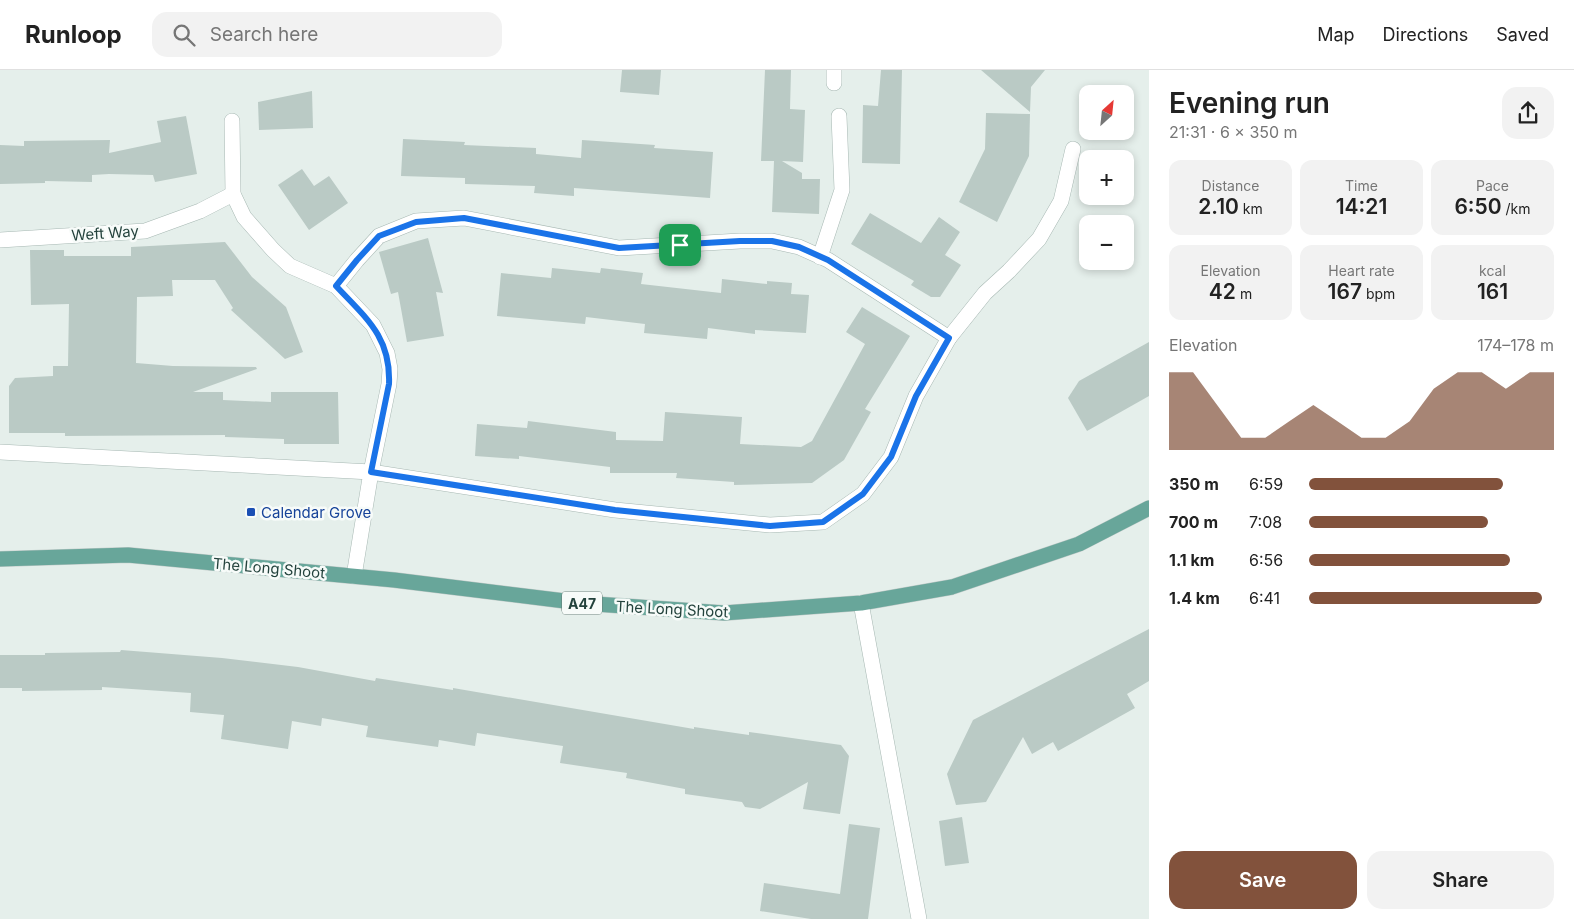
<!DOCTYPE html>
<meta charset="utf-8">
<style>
body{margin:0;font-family:Inter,sans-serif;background:#f2f2f2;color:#222;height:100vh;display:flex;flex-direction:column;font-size:19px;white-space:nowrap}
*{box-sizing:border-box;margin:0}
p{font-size:16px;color:#767676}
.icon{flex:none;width:28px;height:28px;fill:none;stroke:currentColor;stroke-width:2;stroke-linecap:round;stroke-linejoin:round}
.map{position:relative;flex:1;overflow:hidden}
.panel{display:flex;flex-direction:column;background:#fff;width:425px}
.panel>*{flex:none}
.needle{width:32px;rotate:27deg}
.controls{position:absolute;left:1079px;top:15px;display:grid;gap:10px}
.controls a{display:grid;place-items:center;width:55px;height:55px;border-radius:10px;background:#fff;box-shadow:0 2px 8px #0003;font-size:25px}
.pin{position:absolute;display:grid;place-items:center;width:42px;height:42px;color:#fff;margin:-21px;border-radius:10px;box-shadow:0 2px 8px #0006}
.round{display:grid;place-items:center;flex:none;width:52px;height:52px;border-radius:15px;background:#f2f2f2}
.headline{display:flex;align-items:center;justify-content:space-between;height:85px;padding:0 20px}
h1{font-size:28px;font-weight:600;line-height:38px}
.metrics{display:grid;grid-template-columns:repeat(3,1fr);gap:8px;height:85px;padding:5px 20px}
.metrics div{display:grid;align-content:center;border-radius:12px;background:#f2f2f2;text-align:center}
.metrics b{font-size:21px;font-weight:600}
.metrics small{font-size:14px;font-weight:400}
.metrics p{font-size:14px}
.chart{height:140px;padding:10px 20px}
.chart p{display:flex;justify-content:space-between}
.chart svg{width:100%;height:90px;margin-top:5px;fill:#82523c;opacity:.7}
.action{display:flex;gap:10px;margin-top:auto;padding:10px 20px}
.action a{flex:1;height:58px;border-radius:15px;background:#82523c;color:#fff;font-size:20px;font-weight:600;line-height:58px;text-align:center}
.action a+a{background:#f2f2f2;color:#222}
ul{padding:0 20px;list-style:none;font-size:16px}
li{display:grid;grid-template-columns:80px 60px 1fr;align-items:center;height:38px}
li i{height:12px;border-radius:6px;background:#82523c}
header{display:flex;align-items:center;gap:30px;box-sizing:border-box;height:70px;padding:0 25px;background:#fff;border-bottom:1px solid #e0e0e0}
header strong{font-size:24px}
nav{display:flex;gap:28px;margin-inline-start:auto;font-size:18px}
.search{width:350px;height:45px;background:#f2f2f2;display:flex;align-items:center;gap:12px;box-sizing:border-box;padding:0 18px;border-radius:15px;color:#767676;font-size:19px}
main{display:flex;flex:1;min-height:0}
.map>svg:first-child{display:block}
.building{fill:#bacac5}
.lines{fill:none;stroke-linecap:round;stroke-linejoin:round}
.minor-casing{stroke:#a7b8b3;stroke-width:16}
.major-casing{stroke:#c1cac8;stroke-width:16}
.minor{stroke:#fff;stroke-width:15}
.major{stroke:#68a69a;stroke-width:15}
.route-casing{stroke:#fff;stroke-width:10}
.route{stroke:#1a73e8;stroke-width:6}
.transit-dot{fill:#1a4fb4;stroke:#f7fbf9;stroke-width:2}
.labels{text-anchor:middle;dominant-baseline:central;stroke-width:5;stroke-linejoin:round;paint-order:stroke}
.shield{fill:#f7fbf9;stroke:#637a75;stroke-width:1}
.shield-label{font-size:14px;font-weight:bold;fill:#23423c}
.street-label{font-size:15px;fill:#23423c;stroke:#f7fbf9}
.transit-label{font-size:15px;fill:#164399;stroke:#f7fbf9;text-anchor:start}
</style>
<header>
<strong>Runloop</strong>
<div class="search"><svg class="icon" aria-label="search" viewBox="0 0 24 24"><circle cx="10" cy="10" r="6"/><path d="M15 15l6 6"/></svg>Search here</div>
<nav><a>Map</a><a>Directions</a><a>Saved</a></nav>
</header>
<main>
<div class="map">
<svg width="1149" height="849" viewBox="0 0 1149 849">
<rect width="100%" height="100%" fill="#e5efeb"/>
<g class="building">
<path d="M622,0H661L659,25L620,22Z"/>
<path d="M765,0H791L790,39L805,40L803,92L782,91L802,103V109H820L819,144L772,142L774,91H761Z"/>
<path d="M881,0H902L900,94L862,93L863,35L878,36Z"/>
<path d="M981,0H1045L1031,17L1030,42Z"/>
<path d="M312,21L313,58L259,60L258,32Z"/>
<path d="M986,43L1030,44L1029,86L997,152L959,132L985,79Z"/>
<path d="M186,46L197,104L155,112L153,105L109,104L92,105V112L45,111V113L0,114V75L24,76V71L110,70L109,83L161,72L157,51Z"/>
<path d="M403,69L465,72L464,75L536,78V84L581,88L582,70L655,75L654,78L713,82L710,128L574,118V126L534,123L535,116L465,114V108L401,106Z"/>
<path d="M302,99L314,116L329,106L348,133L309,160L278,115Z"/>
<path d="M870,143L921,173L939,147L960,162L945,185L961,195L940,227H931L911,215L914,211L851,174Z"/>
<path d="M428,168L443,223L436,222L444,266L407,272L398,222L391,224L379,182Z"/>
<path d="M225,172L252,207L286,237L303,282L285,289L231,240L233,238L215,210H172L173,226L137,227L136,293L173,296L256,297L257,299L193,322H223V330L271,332V322H338L339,374H284V369L225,367V365L65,366V363H9V316L15,308L53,306V296H68L69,234L31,235L30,180H64V186H131V177Z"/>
<path d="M552,198L600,203L601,198L643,203L641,214L721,223L722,209L767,214V211L792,213L791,224L809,225L806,263L755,260V264L708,258L707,269L644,263L645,254L586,247L585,254L497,246L501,203L551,208Z"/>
<path d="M862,237L910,266L865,339L871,342L844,390L812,413L734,415V412L676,408L677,403H610V397L519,386V389L475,386L477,354L527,358L528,351L616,362V370L663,371L665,342L742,347L740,374L801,377L812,371L865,274L846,262Z"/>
<path d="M1149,272V326L1087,361L1068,328L1079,311Z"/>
<path d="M1149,559V611L1127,624L1135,638L1058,681L1053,672L1032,684L1023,667L986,732L956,735L947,704L973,650Z"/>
<path d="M121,580L222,588L298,597L375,611L376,608L453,620V618L694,659V657L749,665V662L841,675L849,686L840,744L803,739L808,712L760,739L745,737L742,732L685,724V719L626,708L627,703L560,693L563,676L477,663L475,676L439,670L438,677L366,667L368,656L322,648L321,656L292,651L288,679L221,669L224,645L190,642L191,623L102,617V620L22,621V618H0V585H45V583L120,582Z"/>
<path d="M962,747L969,793L945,796L939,751Z"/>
<path d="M849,754L880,758L868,849H811L760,841L764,813L840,824Z"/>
</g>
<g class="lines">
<g class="minor-casing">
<g id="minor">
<path d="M834,0V13"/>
<path d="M232,51L233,124L244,147L273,180L290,196L336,216L373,255L387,283L390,299L389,314L371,402L354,506"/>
<path d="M0,170L145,161L200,141L233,124"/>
<path d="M820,187L842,120L839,46"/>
<path d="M949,268L985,223L1009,201L1039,169L1061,131L1073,79"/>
<path d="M0,382L371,402L615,440L770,455L823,452L863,424L891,387L916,326L949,268L828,190L799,177L772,171H740L619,178L464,148L416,151L379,166L357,190L336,216"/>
<path d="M861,533L919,849"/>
</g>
</g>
<g class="major-casing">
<path id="major" d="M0,489L128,485L394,510L581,533L724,543L861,533L952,517L1079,474L1149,438"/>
</g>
<use href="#minor" class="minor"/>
<use href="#major" class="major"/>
</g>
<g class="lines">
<g class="route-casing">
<path id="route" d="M464,148L619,178L740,171H772L799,177L828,190L949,268L916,326L891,387L863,424L823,452L770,456L615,440L371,402L389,314C391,267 366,248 336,216L357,190L379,166L416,152Z"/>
</g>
<use href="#route" class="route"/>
</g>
<rect class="transit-dot" x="246" y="437" width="10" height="10" rx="2.5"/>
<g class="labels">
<rect class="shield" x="562" y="521.5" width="40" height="23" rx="4"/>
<g class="shield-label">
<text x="582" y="533">A47</text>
</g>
<g class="street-label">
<text transform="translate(105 163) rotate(-4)">Weft Way</text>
<text transform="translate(269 498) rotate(5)">The Long Shoot</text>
<text transform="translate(672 539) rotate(3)">The Long Shoot</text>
</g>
<g class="transit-label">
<text x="261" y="442">Calendar Grove</text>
</g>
</g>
</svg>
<div class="controls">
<a><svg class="needle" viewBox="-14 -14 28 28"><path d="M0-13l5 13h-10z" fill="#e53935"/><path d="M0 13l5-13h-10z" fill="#767676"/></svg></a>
<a>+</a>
<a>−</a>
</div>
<div class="pin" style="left:680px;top:175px;background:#1e9e55"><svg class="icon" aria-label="arrive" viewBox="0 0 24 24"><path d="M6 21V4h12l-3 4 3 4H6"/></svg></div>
</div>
<section class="panel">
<div class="headline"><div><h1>Evening run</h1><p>21:31 · 6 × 350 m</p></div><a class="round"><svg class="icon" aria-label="share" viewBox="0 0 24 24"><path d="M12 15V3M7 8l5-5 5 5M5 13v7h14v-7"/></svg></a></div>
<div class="metrics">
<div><p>Distance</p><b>2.10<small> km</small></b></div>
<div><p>Time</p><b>14:21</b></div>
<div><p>Pace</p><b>6:50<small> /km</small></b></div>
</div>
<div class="metrics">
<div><p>Elevation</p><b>42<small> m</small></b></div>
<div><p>Heart rate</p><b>167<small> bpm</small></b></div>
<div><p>kcal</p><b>161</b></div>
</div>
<div class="chart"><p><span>Elevation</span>174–178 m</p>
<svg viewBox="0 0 160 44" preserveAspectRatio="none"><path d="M0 44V6L10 6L20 22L30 38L40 38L50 30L60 22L70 30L80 38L90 38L100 30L110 14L120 6L130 6L140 14L150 6L160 6V44z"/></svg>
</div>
<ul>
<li><b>350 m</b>6:59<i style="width:79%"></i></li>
<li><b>700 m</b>7:08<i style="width:73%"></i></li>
<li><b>1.1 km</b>6:56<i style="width:82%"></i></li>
<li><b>1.4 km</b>6:41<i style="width:95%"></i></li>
</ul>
<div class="action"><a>Save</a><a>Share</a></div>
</section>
</main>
